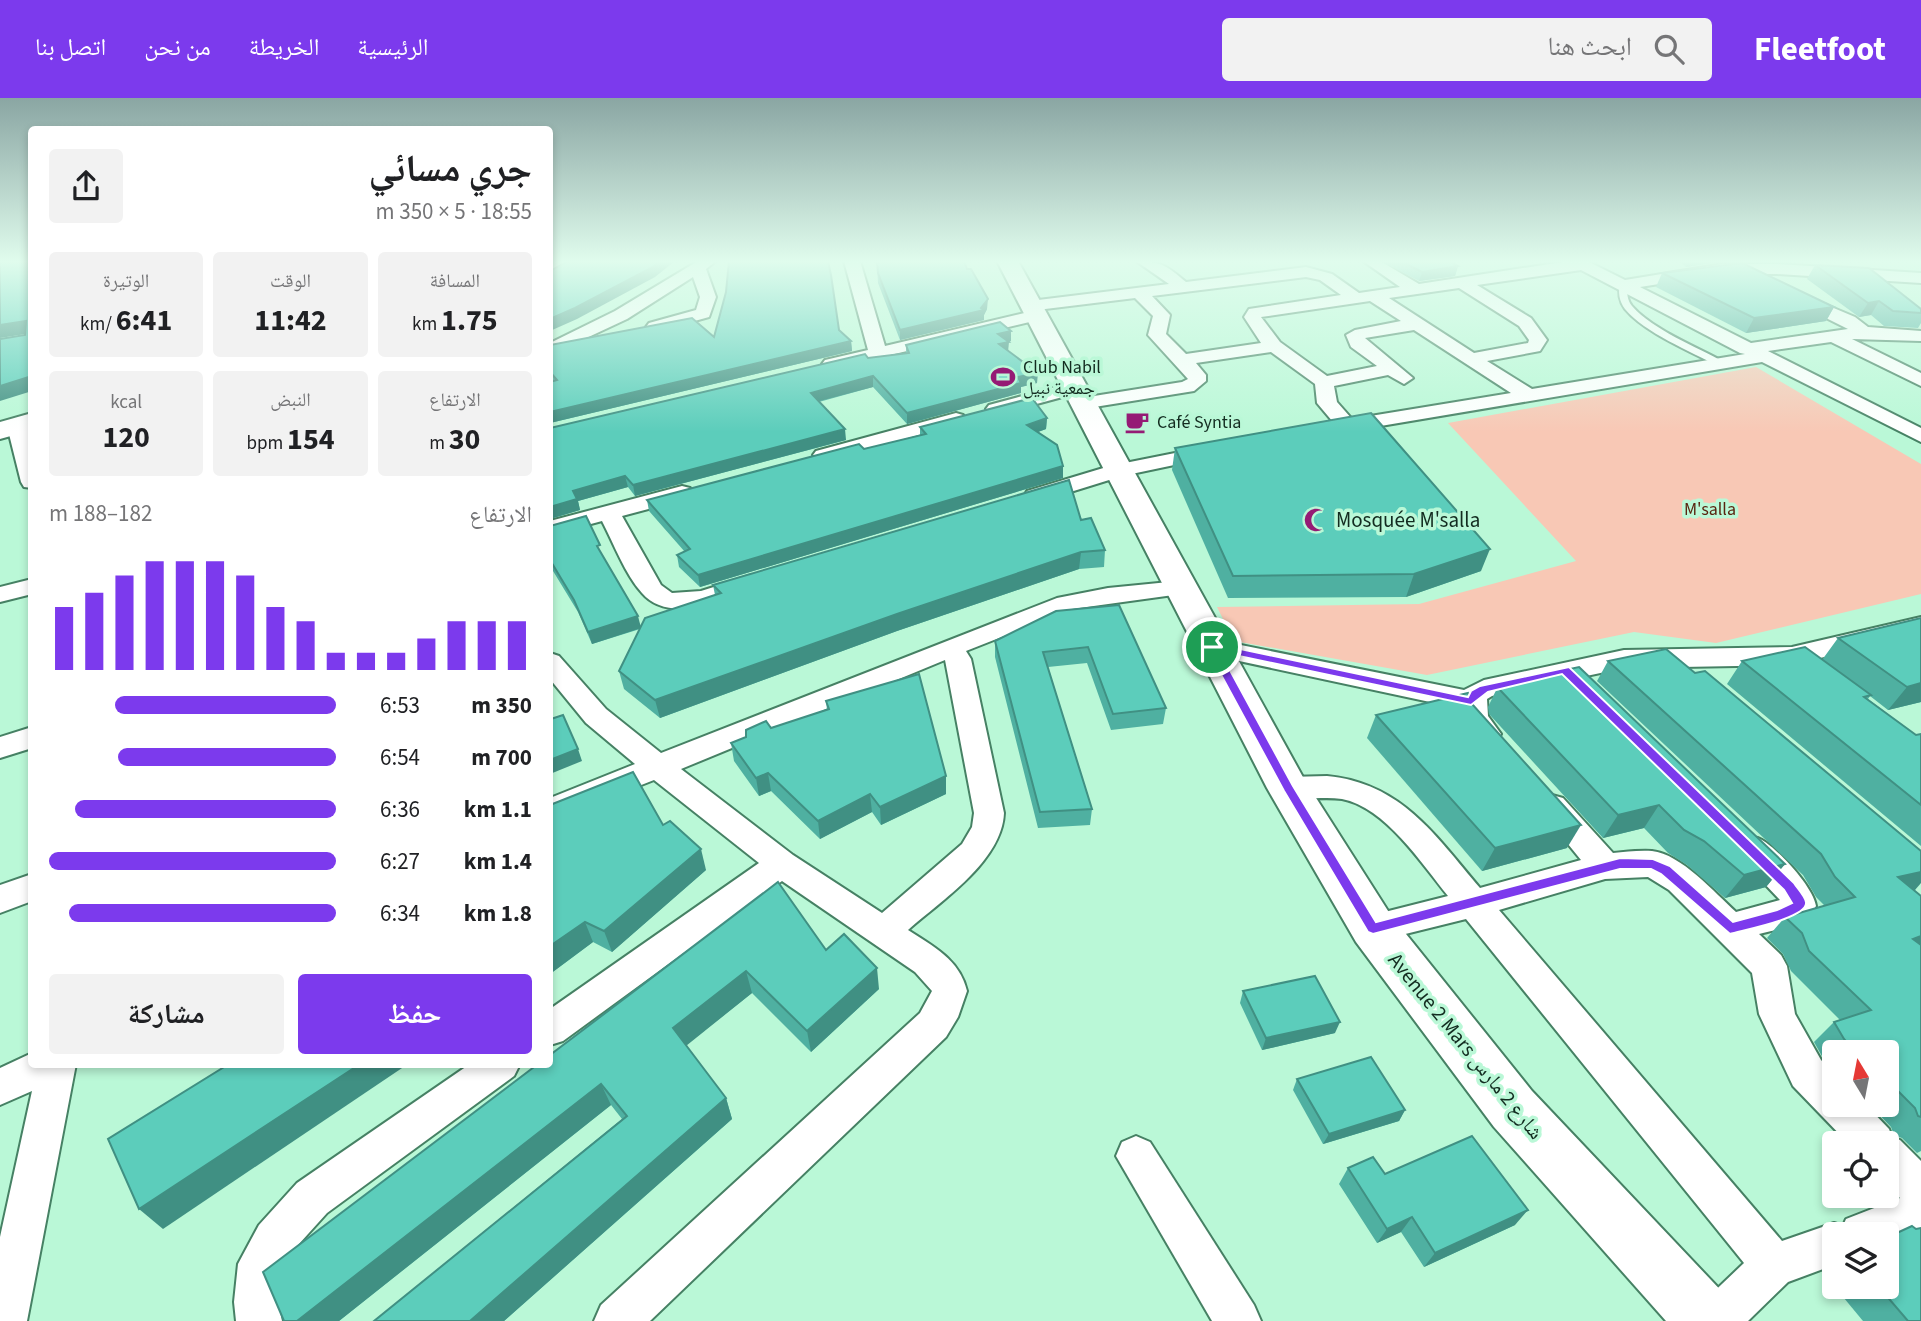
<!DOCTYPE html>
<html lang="ar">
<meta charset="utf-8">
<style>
body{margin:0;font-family:"Source Sans 3","Noto Naskh Arabic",sans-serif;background:#f2f2f2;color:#202124;direction:rtl;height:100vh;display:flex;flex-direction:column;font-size:26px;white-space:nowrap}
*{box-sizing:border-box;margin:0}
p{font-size:23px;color:#757577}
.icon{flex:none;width:38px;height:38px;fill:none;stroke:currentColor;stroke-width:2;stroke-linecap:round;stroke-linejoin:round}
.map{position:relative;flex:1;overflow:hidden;direction:ltr}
.details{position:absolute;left:28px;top:28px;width:525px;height:942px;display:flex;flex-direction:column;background:#fff;border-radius:7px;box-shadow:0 4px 10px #0003;direction:rtl}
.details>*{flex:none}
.needle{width:46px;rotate:350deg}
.buttons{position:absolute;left:1822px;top:942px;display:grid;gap:14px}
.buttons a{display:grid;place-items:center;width:77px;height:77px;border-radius:7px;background:#fff;box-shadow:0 4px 10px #0003;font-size:35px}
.pin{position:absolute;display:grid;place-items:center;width:60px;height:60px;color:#fff;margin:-30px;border:4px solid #fff;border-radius:50%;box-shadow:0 2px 7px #0007}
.round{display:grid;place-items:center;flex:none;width:74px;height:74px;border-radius:7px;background:#f2f2f2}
.headline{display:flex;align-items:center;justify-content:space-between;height:119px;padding:0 21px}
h1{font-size:38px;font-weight:700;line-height:52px}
.metrics{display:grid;grid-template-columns:repeat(3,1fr);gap:10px;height:119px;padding:7px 21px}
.metrics div{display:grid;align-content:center;border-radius:7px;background:#f2f2f2;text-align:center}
.metrics b{font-size:30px;font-weight:700}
.metrics small{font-size:19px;font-weight:400}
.metrics p{font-size:19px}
.chart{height:196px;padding:14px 21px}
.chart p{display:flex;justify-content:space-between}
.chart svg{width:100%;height:126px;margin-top:7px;stroke:#7c3aed;stroke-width:6}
.button{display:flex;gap:14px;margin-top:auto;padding:14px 21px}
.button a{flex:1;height:80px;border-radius:7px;background:#7c3aed;color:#fff;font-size:28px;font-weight:700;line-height:80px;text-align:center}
.button a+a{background:#f2f2f2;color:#202124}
ul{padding:0 21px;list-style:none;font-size:23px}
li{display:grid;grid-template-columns:112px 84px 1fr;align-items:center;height:52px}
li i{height:18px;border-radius:9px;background:#7c3aed}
header{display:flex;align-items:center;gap:42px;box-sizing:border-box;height:98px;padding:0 35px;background:#7c3aed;color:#fff}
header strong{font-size:33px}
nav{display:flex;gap:38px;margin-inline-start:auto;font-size:24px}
.search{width:490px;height:63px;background:#f2f2f2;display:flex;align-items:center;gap:18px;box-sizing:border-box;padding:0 24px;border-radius:7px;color:#757577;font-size:26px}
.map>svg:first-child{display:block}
.green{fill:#f8c8b5}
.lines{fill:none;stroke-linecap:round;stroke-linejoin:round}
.service-casing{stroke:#468164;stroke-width:4}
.minor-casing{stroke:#468164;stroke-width:4}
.secondary-casing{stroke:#468164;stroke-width:4}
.service{fill:#fff;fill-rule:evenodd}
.minor{fill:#fff;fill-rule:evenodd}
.secondary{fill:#fff;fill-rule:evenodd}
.wall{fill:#4fb0a1}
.shaded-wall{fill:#409083}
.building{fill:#5ccdbb;stroke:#409083;stroke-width:2}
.route{fill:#7c3aed;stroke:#fff;stroke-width:2;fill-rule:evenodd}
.labels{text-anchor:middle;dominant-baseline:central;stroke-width:7;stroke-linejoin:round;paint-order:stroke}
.far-poi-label{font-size:18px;fill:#132c20;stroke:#baf8d7;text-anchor:start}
.far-park-label{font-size:18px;fill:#582410;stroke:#baf8d7}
.poi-label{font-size:21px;fill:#132c20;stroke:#baf8d7;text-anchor:start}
.street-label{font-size:21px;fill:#132c20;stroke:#baf8d7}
</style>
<header>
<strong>Fleetfoot</strong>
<div class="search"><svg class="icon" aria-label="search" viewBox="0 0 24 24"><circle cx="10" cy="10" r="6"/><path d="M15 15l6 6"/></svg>ابحث هنا</div>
<nav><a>الرئيسية</a><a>الخريطة</a><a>من نحن</a><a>اتصل بنا</a></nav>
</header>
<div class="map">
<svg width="1921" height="1223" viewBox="0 0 1921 1223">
<rect width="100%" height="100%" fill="#baf8d7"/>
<path class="green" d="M1756,269L1921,366V496L1716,545L1634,534L1427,577L1234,543L1217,509L1419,506L1576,463L1448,325Z"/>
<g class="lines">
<g class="service-casing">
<path id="service" d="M1620,185L1627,187C1627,195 1627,202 1632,208C1653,232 1697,249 1724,264V268H1718C1690,253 1645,235 1625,211C1619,203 1618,194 1620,185Z"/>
</g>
<g class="minor-casing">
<g id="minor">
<path d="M698,163H716L706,171L716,199L709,219L655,234L646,229L649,225L696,212L700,199L693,179L627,221L550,257V245L615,213Z"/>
<path d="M844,163H860L885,248L1033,213L1024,212L1022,208L1030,203L1169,186L1136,163C1161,163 1167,168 1186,184L1306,169L1332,176L1359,195L1400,189L1363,163H1380L1419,186L1569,163H1587L1625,182L1723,166H1777L1921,175V185L1777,176H1723L1640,189L1751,245L1848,231L1792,203L1790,200L1798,195L1855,219L1868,229L1921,233V243L1852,241L1921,275V288L1831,244L1768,253L1921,330V344L1762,264L1339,335L1332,333L1329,329L1333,324L1317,305L1315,286L1271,254L1196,265L1206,277V283L1194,293L1082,311L1075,309L1072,305L1075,301L1182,284L1188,281L1148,237L1153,218L1135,200L1037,212L1044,217L1042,221L831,271L825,270L822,266L825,262L868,252ZM1581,172L1740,255L1745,256L1532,291L1487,263L1540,253L1547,242L1531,220L1477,187ZM1306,179L1320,182L1341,197L1249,211L1244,219L1261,245L1186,256L1166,236L1170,217L1152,198ZM1459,190L1519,228L1529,242L1528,245L1474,255L1389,200ZM1370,203L1401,223L1355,232L1346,237L1351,249L1377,268L1327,278L1280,244L1261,219ZM1414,232L1511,295L1352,321L1337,304L1334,288L1388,277L1404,286L1413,280L1365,240Z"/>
<path d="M1074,284L1083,290L1081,294L996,317L986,311L989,307Z"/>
<path d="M956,315L963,317L966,321L963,325L823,363L816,361L813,357L816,353Z"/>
<path d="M17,322L24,324L32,339V390L24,389L21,384L7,328L10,324Z"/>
<path d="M1210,348L1217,350L1220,354L1217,358L1122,378L1035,405L1027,403L1024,398L1027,393L1110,368Z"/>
<path d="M682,388L690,390L693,395L690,400L622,418L661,487L672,495L701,493L752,477L761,479L764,484L761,489C728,500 670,528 642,495C625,476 614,446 602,423L550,437V423Z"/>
<path d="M32,481V496L0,504V489Z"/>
<path d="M1179,483L1188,485L1191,490L1188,495L1072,511L966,553L971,561L1004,715C1002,763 942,802 908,832C933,848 960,862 967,893L958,919L946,939L650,1223H594L601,1207L920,915L932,893L915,874L782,783L563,943L550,947V911L759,765L654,682L550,723V700L635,666L586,625L550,581V555L559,558L606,611L661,655L1057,500L1108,490ZM945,562L974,715L972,729L962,746L882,815L793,757L681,671Z"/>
<path d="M1921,519V535L1792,567L1624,570L1492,598L1487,601L1488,618L1501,636L1497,643C1476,649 1461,630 1458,610L1211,557L1202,555L1198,549L1202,543L1211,541L1464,592L1484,582L1624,552L1792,549Z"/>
<path d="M32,629V650L0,660V639Z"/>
<path d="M1327,678C1401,685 1435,737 1480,790L1581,762L1537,708L1541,700L1552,697L1563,700L1613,755C1625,754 1639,752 1652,753C1681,756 1715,795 1736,814L1780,802L1740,760L1735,751L1740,742C1748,740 1754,737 1762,742C1779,752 1813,789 1816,808C1806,827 1779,831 1759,836L1781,857L1787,868L1795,916L1821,962L1834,976V1006H1865L1889,1031L1892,1039L1900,1042L1921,1063V1135L1886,1148V1136H1834V1167L1788,1184L1748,1223H1693L1700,1207L1744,1165L1466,821L1373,844L1361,840L1356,830L1361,820L1448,798C1422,766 1385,709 1342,701C1320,698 1298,704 1277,698L1273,690L1277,682L1288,679ZM1648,779L1669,792L1752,875L1759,916L1793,988L1848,1045H1886V1086L1900,1100L1846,1121L1843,1128L1834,1125L1782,1143L1499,812L1605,781Z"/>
<path d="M32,776V803L0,815V787Z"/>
<path d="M32,955V966H76L27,1223H0V1139L32,993L0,1007V970Z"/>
<path d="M470,966H520L514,978L327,1115L289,1157L281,1171L278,1204L282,1223H236L234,1204L238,1166L259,1127L297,1085Z"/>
<path d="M1136,1038L1150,1044L1254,1207L1261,1223H1212L1116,1058L1122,1044Z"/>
</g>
</g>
<g class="secondary-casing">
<g id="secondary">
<path d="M550,163H571L567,167L550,174Z"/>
<path d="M997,163H1018L1304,681L1390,816L1532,993L1729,1201L1738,1223H1666L1494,1029L1356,844L1267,690Z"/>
<path d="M32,315V332L0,341V324Z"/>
</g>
</g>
<use href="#service" class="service"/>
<use href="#minor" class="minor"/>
<use href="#secondary" class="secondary"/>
</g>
<g class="wall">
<path d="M875,163H964L967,171L987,211L984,217V222L900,242L878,185L877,168Z"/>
<path d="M1381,163H1449L1458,168L1455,178L1419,183Z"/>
<path d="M1679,163H1719L1718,164L1686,169Z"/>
<path d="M1815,167L1921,211V225L1918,230L1884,228L1871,217L1859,219L1807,181Z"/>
<path d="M1662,175L1834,209L1826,223L1746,235L1656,189Z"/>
<path d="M839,232L851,243L852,253L550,325V284L552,283L550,281V247Z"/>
<path d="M1008,243V253L1037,285L1021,289V295L907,326L873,289L819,304L846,342L635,398L628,389L578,403L580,412L550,421V330L868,260L906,255V247L1011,243Z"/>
<path d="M1047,320L1046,331L1038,334L1063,380L700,489L679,469L677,457L685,454L649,413L647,402L920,338V329Z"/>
<path d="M1175,350L1481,473L1406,499L1228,500L1172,372Z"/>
<path d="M1081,422L1105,452L1104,469L1079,471L897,533L660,620L624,591L619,573L640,531L592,546L578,514L553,473L550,462L603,458L641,528L715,497L713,487Z"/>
<path d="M1119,507L1166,610L1163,626L1111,632L1087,565L1048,569L1092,711L1090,727L1038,730L995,559V543Z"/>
<path d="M1921,520V604L1888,612L1870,598L1868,601L1916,637L1921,636V748L1727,586L1742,563L1822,562L1838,540Z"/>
<path d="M1608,563L1915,792H1914L1921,798V1053L1917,1055L1902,1040L1894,1037L1891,1029L1869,1006H1886V954H1834V973L1823,960L1814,944L1834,924L1840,922L1791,873L1783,856L1767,840L1785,819L1825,808L1816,799L1803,777L1597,583Z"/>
<path d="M1499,586L1785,766L1766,789L1725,800L1687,767L1668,755L1644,730L1603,740L1489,616L1488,609Z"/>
<path d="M826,603L946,678V696L881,727L872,714L820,741L771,693L759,698L734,663L731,645L771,630L827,612Z"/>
<path d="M1472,606L1567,750L1482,773L1367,640L1376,617Z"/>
<path d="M550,707L663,727L706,772L612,854L593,844L550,876Z"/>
<path d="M778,784L826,852L879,891L811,954L752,895L686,947L726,1000L732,1021L504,1223H374L622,1021L611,1007L339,1223H284Z"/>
<path d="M1243,893L1335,935L1262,952L1240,905Z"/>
<path d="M1297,981L1405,1012L1399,1023L1323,1046L1293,992Z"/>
<path d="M1348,1070L1385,1076L1515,1127L1424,1169L1401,1134L1377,1145L1339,1086Z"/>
<path d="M1834,1166V1188L1822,1174Z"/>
<path d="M1834,1188H1886L1921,1223H1863Z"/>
</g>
<g class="shaded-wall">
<path d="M660,163H675L655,179L577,221L550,233V221Z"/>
<path d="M1689,163H1719L1718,164L1686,169Z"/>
<path d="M1458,168L1455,178L1419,183L1422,174Z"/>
<path d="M988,201L987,211L984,217V222L900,242V232L981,210Z"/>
<path d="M1879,203L1871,217L1859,219L1868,205Z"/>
<path d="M1834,209L1826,223L1746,235L1754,220Z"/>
<path d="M26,223L32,235L0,240V227Z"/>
<path d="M1011,233V243L998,246V236Z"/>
<path d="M851,243L852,253L550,325V314Z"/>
<path d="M1009,244L1008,254L999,246Z"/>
<path d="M1038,275L1037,285L1021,289V295L907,326V315L1018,279Z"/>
<path d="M32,278V293L0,303V288Z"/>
<path d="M873,278V289L812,305L811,295Z"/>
<path d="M1047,320L1046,331L1027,338V327Z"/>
<path d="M845,331L846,342L635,398L633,387Z"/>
<path d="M1063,368V380L700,489L698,477Z"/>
<path d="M625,378L628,389L578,403L580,412L550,421V409L573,393Z"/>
<path d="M1490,451L1481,473L1406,499L1414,476Z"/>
<path d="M1081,454L1079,471L897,533L660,620L655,602L897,516Z"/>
<path d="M638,518L641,530L592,546L588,534Z"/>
<path d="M1921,585V604L1888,612L1907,589Z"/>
<path d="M578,651L582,663L550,676V662Z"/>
<path d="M768,675L771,693L759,698L756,680Z"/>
<path d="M946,678V696L881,727L880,709Z"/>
<path d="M870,696L872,714L820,741L818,723Z"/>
<path d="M1659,707L1644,730L1603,740L1618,717Z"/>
<path d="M1581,727L1567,750L1482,773L1495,750Z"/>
<path d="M701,751L706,772L612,854L604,833Z"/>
<path d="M1785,766L1766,789L1725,800L1744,777Z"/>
<path d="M1921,774V785L1915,792L1879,800L1898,779Z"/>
<path d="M585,824L593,844L550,876V848Z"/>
<path d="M1921,838V852L1913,841Z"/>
<path d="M877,870L879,891L811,954L807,933Z"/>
<path d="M746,873L752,895L681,952L673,930Z"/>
<path d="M1340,924L1335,935L1262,952L1266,940Z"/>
<path d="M360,966H408L163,1131L139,1111Z"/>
<path d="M601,986L611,1007L339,1223H297Z"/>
<path d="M726,1000L732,1021L504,1223H470Z"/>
<path d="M1405,1012L1399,1023L1323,1046L1329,1036Z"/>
<path d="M1528,1112L1515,1127L1424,1169L1435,1155Z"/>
<path d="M1412,1119L1401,1134L1377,1145L1387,1131Z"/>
</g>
<g class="building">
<path d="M0,163H32V278L0,288V241L25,237L26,223L0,227Z"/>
<path d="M568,163H660L653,169L575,210L550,221V173Z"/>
<path d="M729,163H828L831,177L839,232L851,243L550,314V284L557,282L550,274V247L692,220L714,239L726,194Z"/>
<path d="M877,163H964L967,171H971L988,201L981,210L984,212L900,232L878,175Z"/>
<path d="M1401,163H1449L1458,168L1422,174Z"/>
<path d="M1742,165L1834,209L1754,220L1662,175Z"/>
<path d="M1815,167L1869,170L1921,211V215L1893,213L1879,203L1868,205Z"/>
<path d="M1000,224L1011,233L998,236L1009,244L999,246L1038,275L1018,279L1021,285L907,315L873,278L811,295L845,331L633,387L625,378L573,393L577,401L550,409V330L865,256L868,260L909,255L906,247Z"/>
<path d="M1032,300L1047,320L1027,327L1057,347L1063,368L698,477L677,457L690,451L647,402L859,346L864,351L926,336L920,329Z"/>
<path d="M1371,315L1490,451L1414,476L1233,478L1175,350Z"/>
<path d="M1069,382L1081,422L1091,420L1105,452L1081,454L897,516L655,602L619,573L645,520L721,495L713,487Z"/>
<path d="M586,418L600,447L597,448L638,518L588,534L574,502L550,462V428Z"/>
<path d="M1119,507L1166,610L1113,616L1088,549L1043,554L1092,711L1040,714L995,543L1056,513Z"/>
<path d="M1921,520V585L1907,589L1838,540Z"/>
<path d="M1805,549L1871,597L1864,599L1916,637L1921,636V707L1742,563Z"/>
<path d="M1666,551L1695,575L1705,573L1921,753V774L1898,779L1921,798V838L1913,841L1921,847V1019L1918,1018L1915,1010L1890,985H1886V954H1856L1844,941L1834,924L1871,912L1809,853L1802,835L1785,819L1855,799L1835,779L1821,756L1608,563Z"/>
<path d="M1579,569L1785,766L1744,777L1704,743L1684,732L1659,707L1618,717L1500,592L1499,586Z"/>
<path d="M919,576L946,678L880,709L870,696L818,723L768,675L756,680L731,645L746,639V632L766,623L771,630L829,611L826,603Z"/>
<path d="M1468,595L1472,606L1581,727L1495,750L1376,617Z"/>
<path d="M563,617L578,651L550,662V619L551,621Z"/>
<path d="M633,674L663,727L670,723L701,751L604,833L585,824L550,848V707Z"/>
<path d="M778,784L826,852L844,836L877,870L807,933L746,873L673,930L726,1000L470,1223H374L627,1018L601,986L297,1223H284L263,1174L538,966H550V957Z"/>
<path d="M1315,878L1340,924L1266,940L1243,893Z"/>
<path d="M1371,959L1405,1012L1329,1036L1297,981Z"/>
<path d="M229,966H360L139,1111L108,1041Z"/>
<path d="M1472,1038L1528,1112L1435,1155L1412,1119L1387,1131L1348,1070L1373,1059L1385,1076Z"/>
<path d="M1912,1128L1916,1131L1921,1130V1223H1908L1878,1188H1886V1140Z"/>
</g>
<linearGradient id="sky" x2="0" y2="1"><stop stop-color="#8aa6a3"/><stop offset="0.49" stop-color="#e0fced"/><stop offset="1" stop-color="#e0fced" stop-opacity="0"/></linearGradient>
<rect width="1921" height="334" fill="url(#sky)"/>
<path class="route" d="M1212,545L1468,599L1471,593L1480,588L1569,569L1794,785C1797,790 1805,798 1806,804C1809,820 1743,832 1730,836L1661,776L1651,771H1620L1373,836L1368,834L1284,693L1206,549ZM1220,554L1471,607L1488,594L1562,576L1784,792L1792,805L1777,812L1733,824L1670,768L1653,761L1620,760L1376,824L1293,688Z"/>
<defs>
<g id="stadium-bare" transform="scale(1.89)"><path d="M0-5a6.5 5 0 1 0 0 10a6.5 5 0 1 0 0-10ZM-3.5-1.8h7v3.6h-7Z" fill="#951b75" stroke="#baf8d7" stroke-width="2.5" paint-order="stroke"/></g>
<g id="cafe-bare" transform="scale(1.89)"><path d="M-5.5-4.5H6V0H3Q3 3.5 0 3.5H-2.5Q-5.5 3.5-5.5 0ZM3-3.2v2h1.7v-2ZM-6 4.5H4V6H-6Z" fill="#951b75" stroke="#baf8d7" stroke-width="2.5" paint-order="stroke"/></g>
<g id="mosque-bare" transform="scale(1.89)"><path d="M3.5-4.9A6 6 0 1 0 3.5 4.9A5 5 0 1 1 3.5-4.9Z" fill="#951b75" stroke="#baf8d7" stroke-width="2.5" paint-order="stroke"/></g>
</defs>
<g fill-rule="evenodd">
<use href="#stadium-bare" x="1003" y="279"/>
<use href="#cafe-bare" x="1137" y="324"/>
<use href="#mosque-bare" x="1316" y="422"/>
</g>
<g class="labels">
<g class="far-poi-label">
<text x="1023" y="269">Club Nabil<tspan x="1023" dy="21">جمعية نبيل</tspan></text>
<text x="1157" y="324">Café Syntia</text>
</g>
<g class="far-park-label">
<text x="1710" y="411">M'salla</text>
</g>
<g class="poi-label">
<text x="1336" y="422">Mosquée M'salla</text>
</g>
<g class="street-label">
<text transform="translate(1466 948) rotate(51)">Avenue 2 Mars شارع 2 مارس</text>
</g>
</g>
</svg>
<div class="buttons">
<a><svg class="needle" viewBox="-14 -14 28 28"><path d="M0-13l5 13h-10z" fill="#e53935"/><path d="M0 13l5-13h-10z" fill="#757577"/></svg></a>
<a><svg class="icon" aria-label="locate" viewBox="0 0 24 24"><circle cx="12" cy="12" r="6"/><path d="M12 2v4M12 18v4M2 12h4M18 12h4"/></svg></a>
<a><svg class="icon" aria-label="layers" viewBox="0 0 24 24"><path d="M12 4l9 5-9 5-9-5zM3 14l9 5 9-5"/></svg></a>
</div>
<div class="pin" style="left:1212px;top:549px;background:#1e9e55"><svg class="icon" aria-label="arrive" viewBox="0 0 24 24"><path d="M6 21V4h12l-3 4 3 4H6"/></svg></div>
<section class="details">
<div class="headline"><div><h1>جري مسائي</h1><p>18:55 · 5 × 350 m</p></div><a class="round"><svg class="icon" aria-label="share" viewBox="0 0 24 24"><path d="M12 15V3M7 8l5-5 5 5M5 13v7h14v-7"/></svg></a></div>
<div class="metrics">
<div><p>المسافة</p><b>1.75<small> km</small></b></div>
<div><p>الوقت</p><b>11:42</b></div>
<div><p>الوتيرة</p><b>6:41<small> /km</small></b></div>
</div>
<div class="metrics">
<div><p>الارتفاع</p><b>30<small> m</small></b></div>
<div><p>النبض</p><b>154<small> bpm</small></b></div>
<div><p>kcal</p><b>120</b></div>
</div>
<div class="chart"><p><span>الارتفاع</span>182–188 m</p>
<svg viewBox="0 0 160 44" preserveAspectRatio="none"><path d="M5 44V22M15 44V17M25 44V11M35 44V6M45 44V6M55 44V6M65 44V11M75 44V22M85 44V27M95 44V38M105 44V38M115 44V38M125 44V33M135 44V27M145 44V27M155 44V27"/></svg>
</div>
<ul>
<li><b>350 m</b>6:53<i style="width:77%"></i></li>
<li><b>700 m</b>6:54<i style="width:76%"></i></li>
<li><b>1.1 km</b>6:36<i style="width:91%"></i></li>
<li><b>1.4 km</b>6:27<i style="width:100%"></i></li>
<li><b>1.8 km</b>6:34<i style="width:93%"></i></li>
</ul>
<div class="button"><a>حفظ</a><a>مشاركة</a></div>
</section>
</div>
